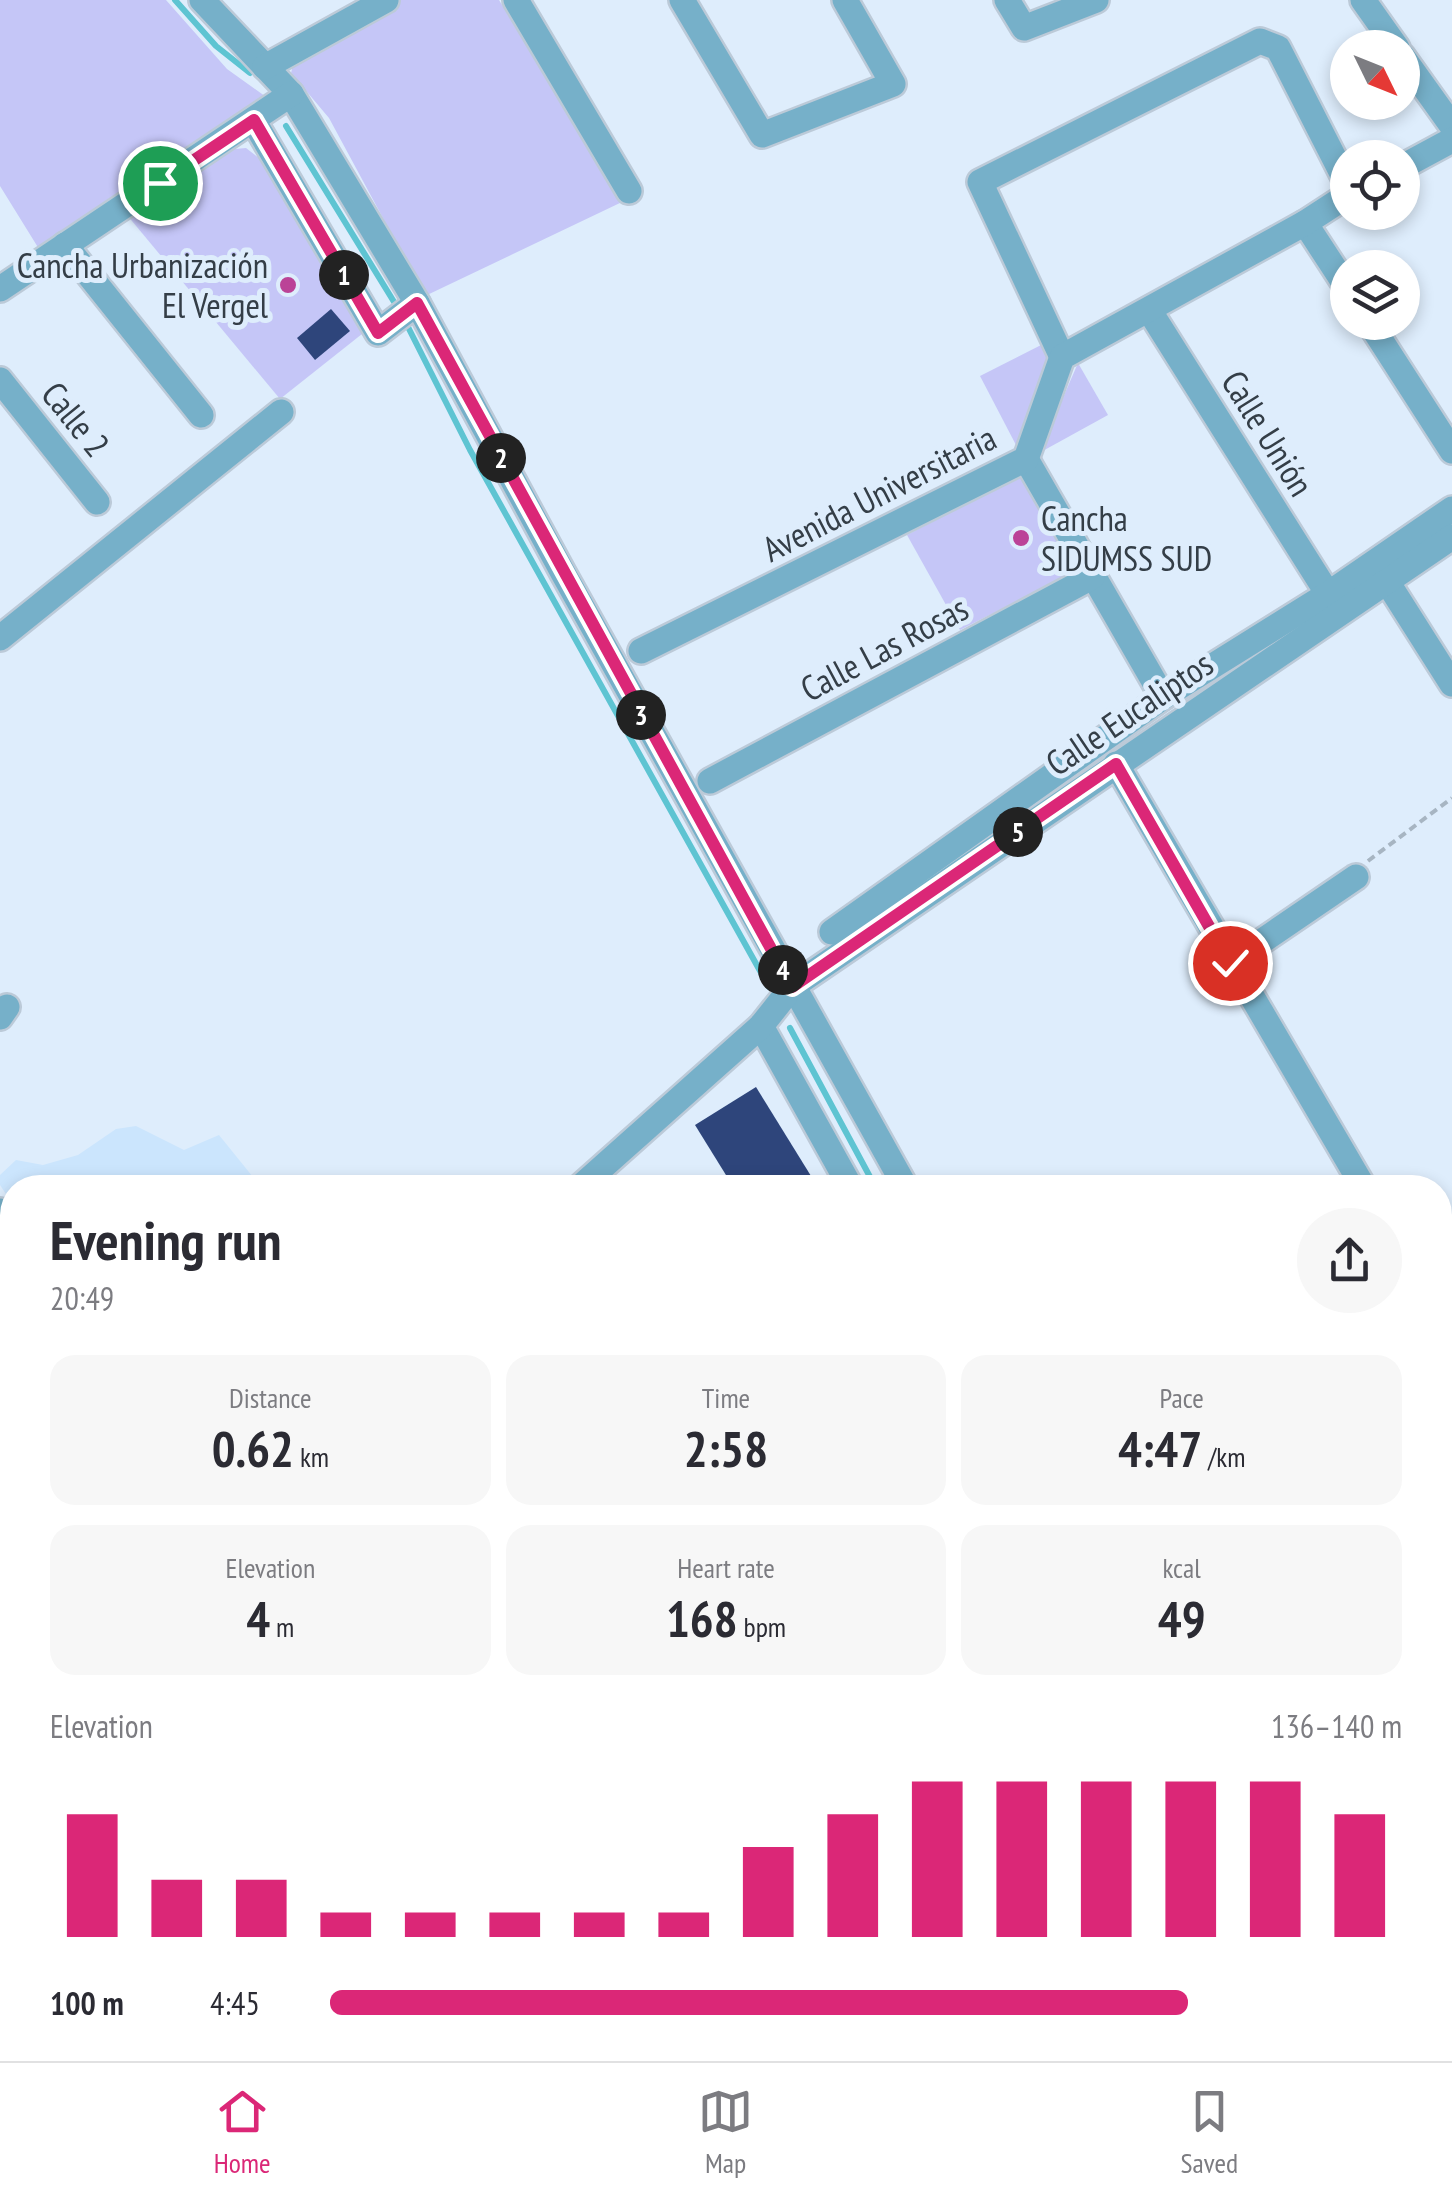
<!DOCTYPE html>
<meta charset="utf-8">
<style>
body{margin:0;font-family:"PT Sans Narrow",sans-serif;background:#f7f7f7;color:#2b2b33;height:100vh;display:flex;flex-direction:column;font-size:38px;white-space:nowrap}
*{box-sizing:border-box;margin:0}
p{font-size:32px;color:#7c7c81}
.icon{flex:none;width:55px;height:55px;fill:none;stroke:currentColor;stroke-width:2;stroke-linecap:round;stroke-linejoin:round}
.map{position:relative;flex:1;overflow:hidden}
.details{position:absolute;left:0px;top:1175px;width:1452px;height:888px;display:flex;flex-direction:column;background:#fff;border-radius:40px 40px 0 0;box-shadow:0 5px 15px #0003}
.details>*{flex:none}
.needle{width:65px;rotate:133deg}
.fabs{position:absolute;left:1330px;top:30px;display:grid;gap:20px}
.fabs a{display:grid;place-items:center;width:90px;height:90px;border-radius:50%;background:#fff;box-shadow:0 5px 15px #0003;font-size:50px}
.pin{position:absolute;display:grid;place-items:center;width:85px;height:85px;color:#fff;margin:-42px;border:5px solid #fff;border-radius:50%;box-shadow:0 2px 10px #0007}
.km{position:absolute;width:50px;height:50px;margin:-25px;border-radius:50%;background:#222;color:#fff;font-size:28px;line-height:50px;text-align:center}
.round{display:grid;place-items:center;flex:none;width:105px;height:105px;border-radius:52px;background:#f7f7f7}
.summary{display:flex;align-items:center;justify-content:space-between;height:170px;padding:0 50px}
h1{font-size:55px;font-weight:700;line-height:75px}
.stats{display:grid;grid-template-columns:repeat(3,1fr);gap:15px;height:170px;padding:10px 50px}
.stats div{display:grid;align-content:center;border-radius:25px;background:#f7f7f7;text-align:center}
.stats b{font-size:50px;font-weight:700}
.stats small{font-size:28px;font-weight:400}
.stats p{font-size:28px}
.chart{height:280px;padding:20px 50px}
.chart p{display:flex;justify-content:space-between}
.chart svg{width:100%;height:180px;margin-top:10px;stroke:#db2777;stroke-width:6}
ul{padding:0 50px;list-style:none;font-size:32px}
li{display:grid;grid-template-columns:160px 120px 1fr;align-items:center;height:75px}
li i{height:25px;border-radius:12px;background:#db2777}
.menu{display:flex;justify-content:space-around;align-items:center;height:140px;border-top:2px solid #e1e1e2;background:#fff;font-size:28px;color:#7c7c81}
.menu a{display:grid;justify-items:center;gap:5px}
.menu .active{color:#db2777}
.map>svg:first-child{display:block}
.built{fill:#cbe5fd}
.green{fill:#c5c6f7}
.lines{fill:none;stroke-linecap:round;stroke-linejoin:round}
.stream{stroke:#5ec4d2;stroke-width:6}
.building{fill:#2e457b}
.minor-casing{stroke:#bccad8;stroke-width:30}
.highway-casing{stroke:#bccad8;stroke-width:35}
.path{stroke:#a7b5c2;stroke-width:4;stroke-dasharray:8 5;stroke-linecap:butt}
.minor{stroke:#76b0c9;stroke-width:25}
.highway{stroke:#306175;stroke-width:30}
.route-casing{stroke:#fff;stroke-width:20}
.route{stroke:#db2777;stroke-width:12}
.poi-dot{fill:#bb4397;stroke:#deedfc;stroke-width:4}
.labels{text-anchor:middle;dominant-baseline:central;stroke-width:10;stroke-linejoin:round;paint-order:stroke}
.poi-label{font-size:35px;fill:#343e47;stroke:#deedfc;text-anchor:end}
.street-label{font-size:35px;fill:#343e47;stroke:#deedfc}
</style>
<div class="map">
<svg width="1452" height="2061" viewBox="0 0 1452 2061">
<rect width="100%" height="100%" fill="#deedfc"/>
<g class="built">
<path d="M136,1126L184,1150L219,1135L261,1187L12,1188V1203L0,1185V1175L16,1160L43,1165L78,1155L116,1129Z"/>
<path d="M1452,1396V1639L1440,1647V1404Z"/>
<path d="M0,1652L12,1653V1801L0,1786Z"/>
<path d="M674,2050H855L862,2061H682Z"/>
<path d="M1029,2050H1353L1359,2061H1035Z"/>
</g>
<g class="green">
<path d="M0,0H166L227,69L269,99L39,249L0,186Z"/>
<path d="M400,0H499L622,202L425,296L329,118L291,73L295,58Z"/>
<path d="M246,148L259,158L362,334L280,399L127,215L235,149Z"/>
<path d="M1047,342L1049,354L1016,445L980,376Z"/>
<path d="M1078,363L1108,415L1039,453Z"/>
<path d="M1022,475L1072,561L1066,576L960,630L907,535Z"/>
<path d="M395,2050H453L440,2061H376Z"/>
<path d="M855,2050H951L959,2061H862Z"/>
</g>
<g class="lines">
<g class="stream">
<path d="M175,0L216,46L250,73"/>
<path d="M286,126L399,310"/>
<path d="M405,321L470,450L769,987"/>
<path d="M790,1028L876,1188"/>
<path d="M1372,2050L1379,2061"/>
</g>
</g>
<g class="building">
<path d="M331,309L350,331L315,360L297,338Z"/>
<path d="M756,1087L811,1176L793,1188H734L695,1125Z"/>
</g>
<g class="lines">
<g class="minor-casing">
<g id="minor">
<path d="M202,0L291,94L417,303L563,573L906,1188"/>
<path d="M516,0L629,191"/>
<path d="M682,0L762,135L893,84L845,0"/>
<path d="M1007,0L1024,28L1096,0"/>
<path d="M1363,0L1397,48"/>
<path d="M1402,56L1452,126"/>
<path d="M265,67L386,0"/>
<path d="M253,120L378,333L417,303"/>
<path d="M1402,167L1452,140"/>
<path d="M1305,223L1348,289"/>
<path d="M65,245L201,415"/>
<path d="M0,289L291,94"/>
<path d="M1149,310L1328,594"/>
<path d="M1369,322L1452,451"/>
<path d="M1062,357L980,182L1260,41L1278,48L1348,185"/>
<path d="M0,380L97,502"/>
<path d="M1026,459L1163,697"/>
<path d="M1386,580L1452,684"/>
<path d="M0,638L281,412"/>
<path d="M641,651L1026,459L1062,357L1305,223L1348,195"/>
<path d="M1116,764L1364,1188"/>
<path d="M710,781L1092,577"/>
<path d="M832,932L1163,697L1328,594L1452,509"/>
<path d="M1230,963L1356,877"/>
<path d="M0,1017L7,1007"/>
<path d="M761,1026L851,1188"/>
<path d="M579,1188L761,1026L792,987L1452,537"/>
<path d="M0,1211L12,1228"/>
<path d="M0,1631L12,1636"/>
<path d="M503,2050L511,2061"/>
<path d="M1123,2050L1128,2061"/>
<path d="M1399,2050L1405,2061"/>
</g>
</g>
<g class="highway-casing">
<g id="highway">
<path d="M1440,1314L1452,1305"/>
<path d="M1440,1355L1452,1346"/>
<path d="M355,2061L373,2050"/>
<path d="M461,2061L474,2050"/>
</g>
</g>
<path class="path" d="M1368,861L1452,798"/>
<use href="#minor" class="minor"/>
<use href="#highway" class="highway"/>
</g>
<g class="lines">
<g class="route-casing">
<path id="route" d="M160,183L254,120L378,333L417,303L792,987L1116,764L1230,963"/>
</g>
<use href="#route" class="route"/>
</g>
<g class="poi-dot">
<circle cx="288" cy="285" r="10"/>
<circle cx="1021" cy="538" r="10"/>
</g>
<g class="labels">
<g class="poi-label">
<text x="268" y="265">Cancha Urbanización<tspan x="268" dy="40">El Vergel</tspan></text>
<text x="1041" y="518" text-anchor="start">Cancha<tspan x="1041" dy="40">SIDUMSS SUD</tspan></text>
</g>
<g class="street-label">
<text transform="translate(76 419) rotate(51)">Calle 2</text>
<text transform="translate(1268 433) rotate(58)">Calle Unión</text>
<text transform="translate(879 493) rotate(-27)">Avenida Universitaria</text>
<text transform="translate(884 648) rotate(-28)">Calle Las Rosas</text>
<text transform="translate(1129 713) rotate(-34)">Calle Eucaliptos</text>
</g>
</g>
</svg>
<div class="fabs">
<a><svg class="needle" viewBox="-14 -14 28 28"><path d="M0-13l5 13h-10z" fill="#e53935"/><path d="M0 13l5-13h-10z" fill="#7c7c81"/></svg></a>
<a><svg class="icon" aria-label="locate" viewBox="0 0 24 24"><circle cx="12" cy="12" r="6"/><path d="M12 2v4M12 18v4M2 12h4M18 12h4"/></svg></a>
<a><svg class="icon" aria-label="layers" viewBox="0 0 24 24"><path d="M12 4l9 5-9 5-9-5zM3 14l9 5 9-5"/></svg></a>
</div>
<div class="pin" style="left:160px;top:183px;background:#1e9e55"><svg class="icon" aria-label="arrive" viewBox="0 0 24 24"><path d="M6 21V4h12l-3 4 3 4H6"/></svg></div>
<div class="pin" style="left:1230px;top:963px;background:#d93025"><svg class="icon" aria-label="check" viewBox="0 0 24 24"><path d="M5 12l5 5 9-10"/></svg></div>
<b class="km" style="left:344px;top:275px">1</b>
<b class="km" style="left:501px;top:458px">2</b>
<b class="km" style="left:641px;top:715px">3</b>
<b class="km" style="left:783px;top:970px">4</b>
<b class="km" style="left:1018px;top:832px">5</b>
<section class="details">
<div class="summary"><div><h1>Evening run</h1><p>20:49</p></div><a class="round"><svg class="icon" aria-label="share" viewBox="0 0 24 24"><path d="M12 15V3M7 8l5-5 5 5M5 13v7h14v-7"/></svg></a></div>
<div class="stats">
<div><p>Distance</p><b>0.62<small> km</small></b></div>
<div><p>Time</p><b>2:58</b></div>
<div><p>Pace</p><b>4:47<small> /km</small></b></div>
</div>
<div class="stats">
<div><p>Elevation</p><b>4<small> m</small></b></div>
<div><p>Heart rate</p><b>168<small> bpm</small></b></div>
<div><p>kcal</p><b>49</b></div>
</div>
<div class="chart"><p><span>Elevation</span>136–140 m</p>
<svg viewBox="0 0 160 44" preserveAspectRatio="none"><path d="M5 44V14M15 44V30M25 44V30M35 44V38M45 44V38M55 44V38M65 44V38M75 44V38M85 44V22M95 44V14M105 44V6M115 44V6M125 44V6M135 44V6M145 44V6M155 44V14"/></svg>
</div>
<ul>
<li><b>100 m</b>4:45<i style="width:80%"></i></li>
</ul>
</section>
</div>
<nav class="menu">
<a class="active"><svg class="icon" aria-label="home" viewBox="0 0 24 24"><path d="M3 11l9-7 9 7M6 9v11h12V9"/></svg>Home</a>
<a><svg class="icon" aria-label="map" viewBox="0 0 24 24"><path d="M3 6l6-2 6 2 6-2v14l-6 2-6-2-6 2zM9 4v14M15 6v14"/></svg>Map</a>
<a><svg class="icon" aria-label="saved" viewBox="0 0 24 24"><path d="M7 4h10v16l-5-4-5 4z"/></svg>Saved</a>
</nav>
